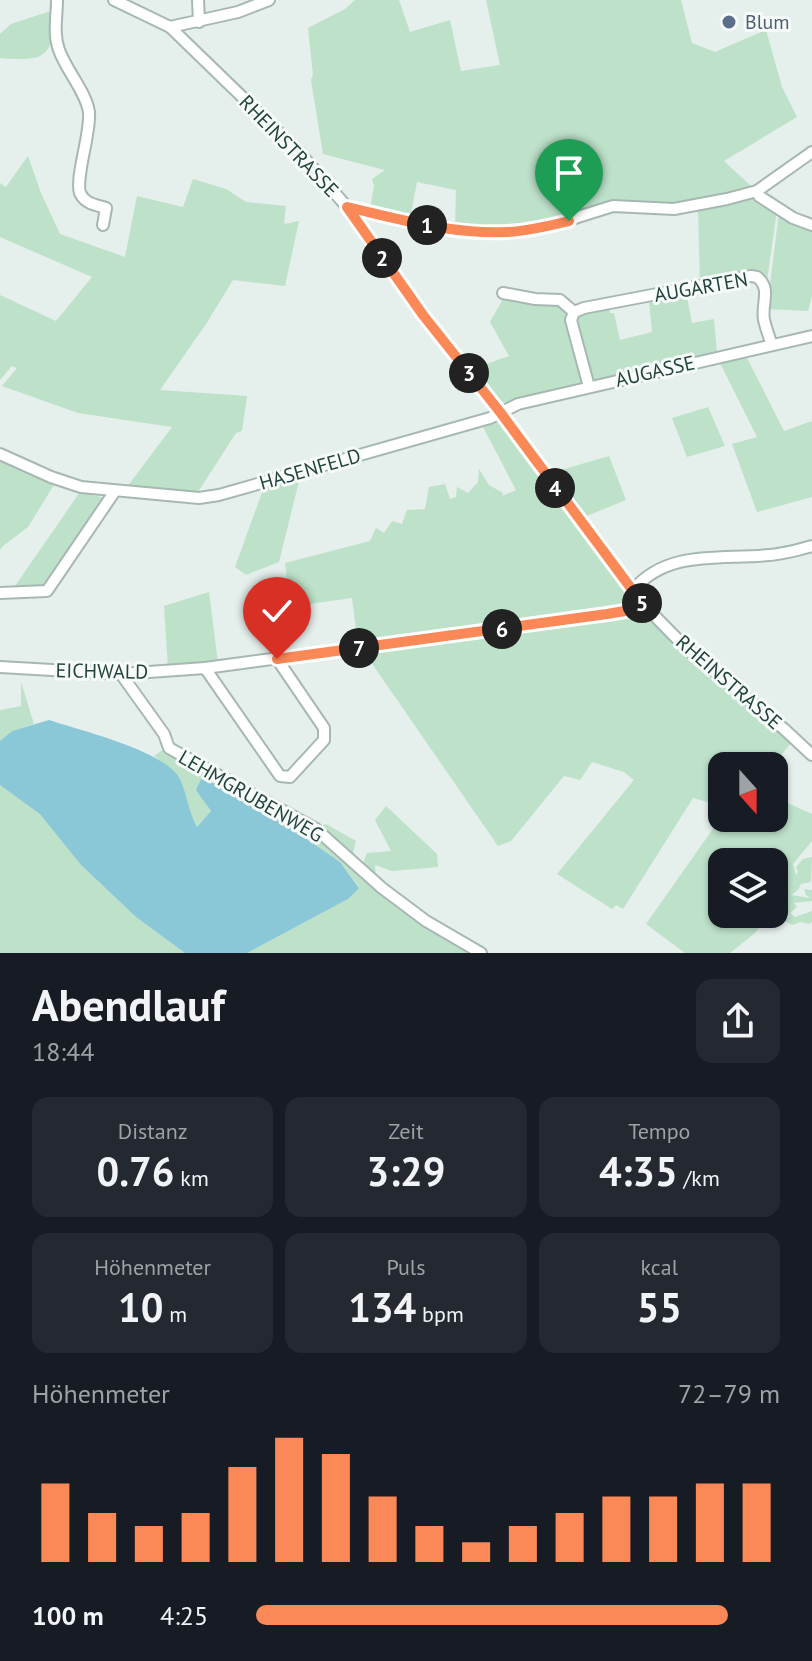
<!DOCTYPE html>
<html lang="de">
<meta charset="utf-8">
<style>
body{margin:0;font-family:"PT Sans",sans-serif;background:#242831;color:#f1f3f6;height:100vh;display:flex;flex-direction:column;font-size:30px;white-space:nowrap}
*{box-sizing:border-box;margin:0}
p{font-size:26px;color:#9ea1a6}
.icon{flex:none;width:44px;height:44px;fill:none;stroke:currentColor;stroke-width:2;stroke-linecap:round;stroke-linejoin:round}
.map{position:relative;height:953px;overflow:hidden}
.side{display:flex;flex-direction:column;background:#171b24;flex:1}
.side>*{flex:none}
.needle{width:52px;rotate:159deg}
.buttons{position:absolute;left:708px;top:752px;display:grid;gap:16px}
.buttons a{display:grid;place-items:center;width:80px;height:80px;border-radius:16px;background:#171b24;box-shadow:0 2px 6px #0004;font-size:40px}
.pin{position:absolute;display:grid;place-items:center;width:68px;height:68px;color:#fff;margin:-82px -34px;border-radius:50% 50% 50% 0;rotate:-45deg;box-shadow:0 0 8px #0007}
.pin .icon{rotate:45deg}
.km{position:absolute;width:40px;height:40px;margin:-20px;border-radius:50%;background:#222;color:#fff;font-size:22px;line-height:40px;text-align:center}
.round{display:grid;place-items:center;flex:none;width:84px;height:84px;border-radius:16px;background:#242831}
.overview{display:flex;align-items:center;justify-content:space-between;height:136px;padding:0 32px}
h1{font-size:44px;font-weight:800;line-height:60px}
.stats{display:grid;grid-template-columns:repeat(3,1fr);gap:12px;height:136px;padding:8px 32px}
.stats div{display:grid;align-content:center;border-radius:16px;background:#242831;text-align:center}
.stats b{font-size:40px;font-weight:800}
.stats small{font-size:22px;font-weight:400}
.stats p{font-size:22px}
.chart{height:224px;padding:16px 32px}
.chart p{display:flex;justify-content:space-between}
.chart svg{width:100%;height:144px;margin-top:8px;stroke:#fb8857;stroke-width:6}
ul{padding:0 32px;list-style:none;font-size:26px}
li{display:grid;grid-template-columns:128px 96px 1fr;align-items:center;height:60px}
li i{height:20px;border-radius:10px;background:#fb8857}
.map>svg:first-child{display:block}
.green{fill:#bde1c9}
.water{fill:#8ac7d7}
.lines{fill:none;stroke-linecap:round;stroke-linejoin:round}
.stream{stroke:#8ac7d7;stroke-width:3}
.street-casing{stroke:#a7b8b3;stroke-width:14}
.street{stroke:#fff;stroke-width:10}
.route-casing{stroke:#fff;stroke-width:16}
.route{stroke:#fb8857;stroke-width:10}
.service-dot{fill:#5c6f8a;stroke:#f6fbf9;stroke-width:3}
.labels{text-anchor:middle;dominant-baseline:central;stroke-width:6;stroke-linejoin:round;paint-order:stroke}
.service-label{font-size:20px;fill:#4e5e75;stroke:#f6fbf9;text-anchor:start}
.street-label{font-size:20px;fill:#22433c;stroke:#f6fbf9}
</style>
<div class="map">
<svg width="812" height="953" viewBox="0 0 812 953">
<rect width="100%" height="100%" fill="#e5efeb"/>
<g class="green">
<path d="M355,0H399L410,32L450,20L461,71L500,65L486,0H681L692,43L715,52L766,30L782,87L797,117L724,161L753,188L691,203L670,205L619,202L598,205L576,214L528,227H455L456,190L417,182L410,218L370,209L374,186L372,179L385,170L323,154L311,80L313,75L308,28L345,9Z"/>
<path d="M54,10C53,57 47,62 0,58V34L11,24Z"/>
<path d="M28,156L41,193L60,234L125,257L137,196L183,207L193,179L226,189L246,202L286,206L284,224L299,221L285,286L233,280L206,324L160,390L247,396L242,431L236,433L196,495L123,488L130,483L172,427L78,413L2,386L17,368L12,366L0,380V295L56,321L92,277L0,237V183L6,187Z"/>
<path d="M750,196L756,197L777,210L767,281L763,277L700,283L698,208Z"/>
<path d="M779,212L812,228V295L808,311L767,309Z"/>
<path d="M686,292L692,323L714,319L717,354L600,381H595L591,377L576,321L578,314L610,307V313H614L620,340L652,332L649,301Z"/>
<path d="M504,297L555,302L562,305L566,312L582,380L579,385L502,403L487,384L485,386L472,369L509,356L490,322Z"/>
<path d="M745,354L784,431L812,421V497L757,512L732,444L757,437L718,359Z"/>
<path d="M708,407L725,446L687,457L672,418Z"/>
<path d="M498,420L626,591L628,600L625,605L621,607L620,609L358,645L352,598L316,603L291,609L285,563L370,541L376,528L384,533L392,521L402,524L407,510L425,509L429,487L445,484L450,499L456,497L457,487L468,493L478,482L479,469L489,485L503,493L502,496L516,490L481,423Z"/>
<path d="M609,456L626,500L584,517L553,475L554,472Z"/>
<path d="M0,458L55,483L28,527L3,546L0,550Z"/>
<path d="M300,477L279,562L246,575L235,567L264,487Z"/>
<path d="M80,492L105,498L49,583L38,588L13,589Z"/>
<path d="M209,592L218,663L168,668L164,606Z"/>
<path d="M640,615L648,617L710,678L791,743L772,766H764L726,757L724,761L753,766H723L722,763L711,780L710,789L722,792V806L693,798L623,909L616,905L612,909L557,874L634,780L624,772L592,762L580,780L564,776L511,841L498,846L364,652L452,638Z"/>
<path d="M21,682L34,724L12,731L0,741V710L21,706Z"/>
<path d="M164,749L201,767L232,776L237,789L307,831L326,824L356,841L350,865L361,868L367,853L391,851L375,820L386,806L437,854L438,867L392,871L375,865L376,877L475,953H247L348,899L359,887L340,862L275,817L202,777L197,790L211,811L197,827L190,814L179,777L154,756Z"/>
<path d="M0,785L40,813L81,865L136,917L185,953H0Z"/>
<path d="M774,794L785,802L812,814V841L793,864L796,875L798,872L796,867L803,859L812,857L811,882L801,884L798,890L791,895L810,898L806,895L804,889L812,890V901L794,903L797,907L790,913L795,917L812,911V922L809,924L801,922L792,925L785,921L790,916L786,912L780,911L776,904L774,906V873L776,870L774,869V862H722V914H769L755,933L730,953H685L646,924L722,816V818H774Z"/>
</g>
<path class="water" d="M49,720C79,730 166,751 180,779C187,794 188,811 197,827L211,811L196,790L202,777L275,817L340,862L359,888L348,899L247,953H185L136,917L81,865L40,814L0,785V741L12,731Z"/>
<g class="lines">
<path class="stream" d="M558,476L584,515"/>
<g class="street-casing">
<g id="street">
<path d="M57,0C57,16 53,34 59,50C66,70 86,92 89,112C91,133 75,177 80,193C85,204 96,205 106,208L103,225"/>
<path d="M114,0L170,27L300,153L347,207L423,315L500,412L642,603L686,648L784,729L812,755"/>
<path d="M198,0L199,22"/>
<path d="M170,27L238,12L269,0"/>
<path d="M757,191L759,196L793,218L812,225"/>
<path d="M347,207L439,227L472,231L508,232L546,227L613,206L674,209L727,199L757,191L812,152"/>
<path d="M503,293L535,299L560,300L574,312"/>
<path d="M589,387L571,320L574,312L584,308L751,276L757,277C772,289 761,303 764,320C766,328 769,337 772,345"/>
<path d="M0,454L51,477L81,487L199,498L219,495L490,418L518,404L812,336"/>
<path d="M633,590C668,549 721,560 769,555C784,554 798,550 812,546"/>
<path d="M0,593L47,591L115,491"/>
<path d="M0,667L121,674L205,668L607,614L631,610L642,603"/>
<path d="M205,668L280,776L290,777L324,740V728L277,659"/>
<path d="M121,674L164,734L169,748L316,829L382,888L426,921L481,953"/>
</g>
</g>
<use href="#street" class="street"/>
</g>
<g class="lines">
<g class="route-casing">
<path id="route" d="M277,659L607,614L631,610L642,603L500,412L423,315L347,207C399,219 454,235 508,232C528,231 549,226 569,221"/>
</g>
<use href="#route" class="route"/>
</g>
<circle class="service-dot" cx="729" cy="22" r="8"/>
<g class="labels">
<g class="service-label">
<text x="745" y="22">Blum</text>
</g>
<g class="street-label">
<text transform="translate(289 146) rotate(46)">RHEINSTRASSE</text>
<text transform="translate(701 287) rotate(-10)">AUGARTEN</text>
<text transform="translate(655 371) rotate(-13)">AUGASSE</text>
<text transform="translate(310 469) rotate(-16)">HASENFELD</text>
<text transform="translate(102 671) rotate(1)">EICHWALD</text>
<text transform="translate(729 682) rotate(41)">RHEINSTRASSE</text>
<text transform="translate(251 796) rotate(30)">LEHMGRUBENWEG</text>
</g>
</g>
</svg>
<div class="buttons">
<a><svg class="needle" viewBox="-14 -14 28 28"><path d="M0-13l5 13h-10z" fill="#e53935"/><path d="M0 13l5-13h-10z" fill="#9ea1a6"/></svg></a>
<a><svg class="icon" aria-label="layers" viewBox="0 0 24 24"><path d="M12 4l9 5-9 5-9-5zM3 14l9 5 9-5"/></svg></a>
</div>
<div class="pin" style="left:569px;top:221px;background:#1e9e55"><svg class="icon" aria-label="arrive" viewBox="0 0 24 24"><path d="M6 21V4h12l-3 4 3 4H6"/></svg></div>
<div class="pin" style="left:277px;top:659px;background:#d93025"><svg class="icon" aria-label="check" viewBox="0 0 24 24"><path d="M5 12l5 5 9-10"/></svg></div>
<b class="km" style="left:427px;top:225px">1</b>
<b class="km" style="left:382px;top:258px">2</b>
<b class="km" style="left:469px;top:373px">3</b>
<b class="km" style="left:555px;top:488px">4</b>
<b class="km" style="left:642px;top:603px">5</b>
<b class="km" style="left:502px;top:629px">6</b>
<b class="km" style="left:359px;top:648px">7</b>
</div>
<section class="side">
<div class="overview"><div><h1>Abendlauf</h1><p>18:44</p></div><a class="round"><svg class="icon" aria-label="share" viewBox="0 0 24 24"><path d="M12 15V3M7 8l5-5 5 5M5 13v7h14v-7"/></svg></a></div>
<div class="stats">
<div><p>Distanz</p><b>0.76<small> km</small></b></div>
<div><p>Zeit</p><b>3:29</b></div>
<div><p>Tempo</p><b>4:35<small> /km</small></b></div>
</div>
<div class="stats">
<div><p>Höhenmeter</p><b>10<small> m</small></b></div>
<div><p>Puls</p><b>134<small> bpm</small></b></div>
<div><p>kcal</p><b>55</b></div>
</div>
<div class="chart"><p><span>Höhenmeter</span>72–79 m</p>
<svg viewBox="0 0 160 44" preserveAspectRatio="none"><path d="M5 44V20M15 44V29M25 44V33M35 44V29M45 44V15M55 44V6M65 44V11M75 44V24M85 44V33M95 44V38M105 44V33M115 44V29M125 44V24M135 44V24M145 44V20M155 44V20"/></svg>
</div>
<ul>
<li><b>100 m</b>4:25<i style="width:90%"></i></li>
</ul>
</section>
